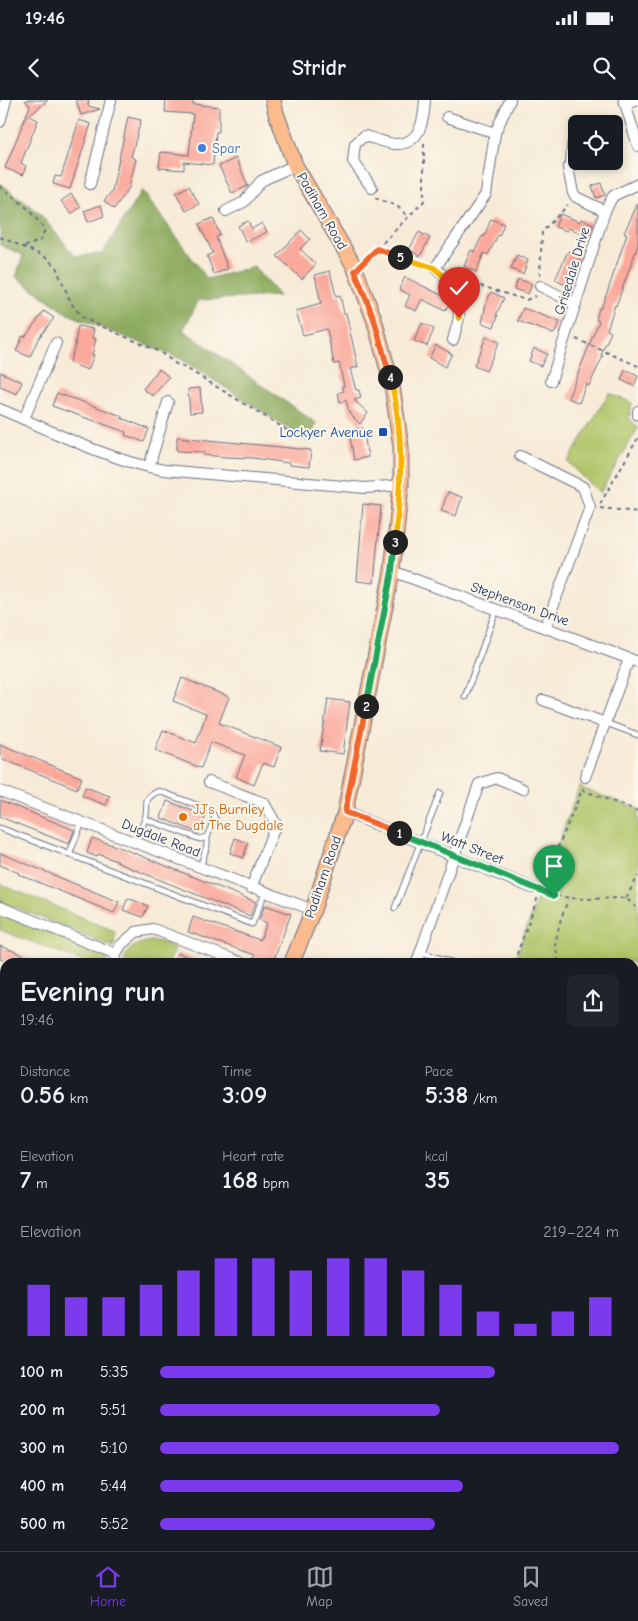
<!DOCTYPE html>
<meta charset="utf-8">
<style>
body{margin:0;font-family:"Comic Neue",sans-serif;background:#20242c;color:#f1f3f6;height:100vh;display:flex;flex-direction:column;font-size:19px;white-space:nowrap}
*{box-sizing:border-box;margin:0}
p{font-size:16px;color:#9ea1a6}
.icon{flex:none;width:28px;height:28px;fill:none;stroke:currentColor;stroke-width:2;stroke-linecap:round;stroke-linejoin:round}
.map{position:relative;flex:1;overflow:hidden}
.details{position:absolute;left:0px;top:858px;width:639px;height:594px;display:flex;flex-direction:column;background:#171b24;border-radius:15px 15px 0 0;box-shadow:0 2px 8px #0003}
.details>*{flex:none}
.controls{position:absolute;left:568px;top:15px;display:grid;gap:10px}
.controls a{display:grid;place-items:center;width:55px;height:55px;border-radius:8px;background:#171b24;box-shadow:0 2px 8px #0003;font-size:25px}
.pin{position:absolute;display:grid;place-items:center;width:42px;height:42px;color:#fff;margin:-51px -21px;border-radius:50% 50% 50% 0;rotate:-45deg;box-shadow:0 0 5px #0007}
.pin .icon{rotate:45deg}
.km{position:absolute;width:25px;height:25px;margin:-12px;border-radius:50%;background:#222;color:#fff;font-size:14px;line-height:25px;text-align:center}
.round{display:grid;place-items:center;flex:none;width:52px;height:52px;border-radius:8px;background:#20242c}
.summary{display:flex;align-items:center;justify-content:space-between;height:85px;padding:0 20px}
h1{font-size:28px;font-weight:600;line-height:38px}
.figures{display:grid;grid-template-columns:repeat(3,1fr);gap:8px;height:85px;padding:5px 20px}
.figures div{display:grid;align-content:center}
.figures b{font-size:25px;font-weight:600}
.figures small{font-size:14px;font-weight:400}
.figures p{font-size:14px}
.chart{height:140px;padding:10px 20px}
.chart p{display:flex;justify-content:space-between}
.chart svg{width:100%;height:90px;margin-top:5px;stroke:#7c3aed;stroke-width:6}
ul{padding:0 20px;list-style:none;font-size:16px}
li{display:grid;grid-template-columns:80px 60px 1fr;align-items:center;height:38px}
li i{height:12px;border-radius:6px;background:#7c3aed}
.status{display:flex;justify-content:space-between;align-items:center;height:35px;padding:0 25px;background:#171b24;direction:ltr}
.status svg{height:14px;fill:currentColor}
header{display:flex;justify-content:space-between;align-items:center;height:65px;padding:0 20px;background:#171b24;font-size:22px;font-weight:600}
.tab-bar{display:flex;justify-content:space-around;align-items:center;height:70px;border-top:1px solid #363941;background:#171b24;font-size:14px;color:#9ea1a6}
.tab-bar a{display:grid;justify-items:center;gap:2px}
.tab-bar .active{color:#7c3aed}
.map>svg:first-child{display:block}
.built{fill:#f7d0cc}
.green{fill:#b0c569;stroke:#667a64}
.forest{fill:#8caa5d;stroke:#546c5e}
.building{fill:#faa99b}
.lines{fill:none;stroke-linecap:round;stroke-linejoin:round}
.service-casing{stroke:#687188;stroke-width:7}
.minor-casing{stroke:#687188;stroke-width:12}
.primary-casing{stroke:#687188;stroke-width:17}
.path{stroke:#687188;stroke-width:2;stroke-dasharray:4 4;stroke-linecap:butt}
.service{stroke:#fff;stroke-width:5}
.minor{stroke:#fff;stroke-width:10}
.primary{stroke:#fbbb8d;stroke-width:15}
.split-1-casing{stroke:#fff;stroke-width:10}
.split-2-casing{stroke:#fff;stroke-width:10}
.split-3-casing{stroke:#fff;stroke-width:10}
.split-4-casing{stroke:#fff;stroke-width:10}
.split-5-casing{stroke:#fff;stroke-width:10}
.split-6-casing{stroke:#fff;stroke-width:10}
.split-1{stroke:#22a559;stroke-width:6}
.split-2{stroke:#f0652b;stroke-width:6}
.split-3{stroke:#22a559;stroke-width:6}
.split-4{stroke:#f5b400;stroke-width:6}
.split-5{stroke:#f0652b;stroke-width:6}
.split-6{stroke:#f5b400;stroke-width:6}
.shop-dot{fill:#3f7fe0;stroke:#fbf7ec;stroke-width:2}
.transit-dot{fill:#1a4fb4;stroke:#fbf7ec;stroke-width:2}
.food-dot{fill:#e8710a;stroke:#fbf7ec;stroke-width:2}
.labels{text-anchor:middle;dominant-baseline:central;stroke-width:4;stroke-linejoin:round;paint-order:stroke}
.shop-label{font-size:14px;fill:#366cbe;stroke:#fbf7ec;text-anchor:start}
.street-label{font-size:14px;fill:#1b2f5e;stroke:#fbf7ec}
.transit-label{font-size:14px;fill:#164399;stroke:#fbf7ec;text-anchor:end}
.food-label{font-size:14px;fill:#c56008;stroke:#fbf7ec;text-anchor:start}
</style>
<div class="status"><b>19:46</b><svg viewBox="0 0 49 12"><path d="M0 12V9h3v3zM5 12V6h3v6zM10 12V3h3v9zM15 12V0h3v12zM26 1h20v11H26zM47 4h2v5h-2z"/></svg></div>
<header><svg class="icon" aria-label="back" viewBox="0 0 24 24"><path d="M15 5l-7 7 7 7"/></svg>Stridr<svg class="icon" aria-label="search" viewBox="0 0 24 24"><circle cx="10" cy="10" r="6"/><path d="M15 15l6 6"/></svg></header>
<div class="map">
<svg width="638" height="1451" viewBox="0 0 638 1451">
<rect width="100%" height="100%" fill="#fbf7ec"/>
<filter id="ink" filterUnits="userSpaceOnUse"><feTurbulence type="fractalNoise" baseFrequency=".02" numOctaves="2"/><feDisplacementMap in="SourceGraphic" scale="10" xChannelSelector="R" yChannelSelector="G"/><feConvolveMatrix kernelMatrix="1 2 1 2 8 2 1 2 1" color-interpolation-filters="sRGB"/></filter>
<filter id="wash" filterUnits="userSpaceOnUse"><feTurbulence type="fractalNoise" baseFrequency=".0096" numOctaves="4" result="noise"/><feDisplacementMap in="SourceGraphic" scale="20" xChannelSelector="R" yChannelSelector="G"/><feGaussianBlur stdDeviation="1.12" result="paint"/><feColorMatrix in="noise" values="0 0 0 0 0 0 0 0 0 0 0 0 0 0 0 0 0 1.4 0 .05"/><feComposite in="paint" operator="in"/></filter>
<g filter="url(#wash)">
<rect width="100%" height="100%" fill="#f7ebd7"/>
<path class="built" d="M0,1115L5,1117V1220L0,1218Z"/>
<g class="green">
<path d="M609,293L632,303L629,318L638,328L600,393L568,362Z"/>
<path d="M579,687L638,709V1038L634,1037V862H514Z"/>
<path d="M0,784L115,831L114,847L0,801Z"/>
<path d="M0,814L101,852L105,855L108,862H85L0,830Z"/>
<path d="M151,841L163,842L175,848L169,862H124C126,848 138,843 151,841Z"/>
</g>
<path class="forest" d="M0,83L39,113L75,156L102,154L142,90L207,179L254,167L279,196L199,200L183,230L316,323L311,343L181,259L68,214L16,177L23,155L0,145Z"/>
<g id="blocks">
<g class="building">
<path d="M25,0H48L29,16L38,20L21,63L26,66L23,75L5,68L30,6Z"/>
<path d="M76,0H89L88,6L100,9L81,15Z"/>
<path d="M166,0H193V4L219,7V32H216L213,65L184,62V70L159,68L161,52L189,55L193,14L165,12Z"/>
<path d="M128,17L141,20L131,57L136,59L129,88L114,109L104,101L112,91Z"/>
<path d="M79,20L91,24L70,89L53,84L55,76L61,77Z"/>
<path d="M236,58L248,86L232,93L219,66Z"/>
<path d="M601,83L605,95L596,98L592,86Z"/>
<path d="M189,86L199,104L186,111L176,93Z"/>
<path d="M71,94L81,107L71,114L61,101Z"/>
<path d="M638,103V145L616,206L615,205L607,230L611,232L601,255L603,256L589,286L586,284L579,303L568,298L599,221L596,220L599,208H601L608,190L627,134L624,133Z"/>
<path d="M101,105L104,116L88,122L84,111Z"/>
<path d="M560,114L580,122L581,119L593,124L588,136L569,128L567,131L555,127Z"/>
<path d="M213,118L220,135L216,137L228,169L214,174L207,156L213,153L199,124Z"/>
<path d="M491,119L504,124L499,136L498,135L488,155L484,153L476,172L464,166L471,150L474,152L482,136L484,137Z"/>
<path d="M248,121L252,129L262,123L267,132L246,142L238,126Z"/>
<path d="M301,130L310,139L300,149L316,164L302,179L277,156Z"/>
<path d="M419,132L430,138L420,156L409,150Z"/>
<path d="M568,151L580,157L568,186L555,180Z"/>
<path d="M517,155L528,160L523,174L511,169Z"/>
<path d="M330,171L336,196L340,195L344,213H346L358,267L350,269L356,290H359L361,298L354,300L368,313L360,324L349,313L346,300L340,302L338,293L344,291L342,286H344L339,263L334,264L327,229L303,235L296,211L321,204L315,175Z"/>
<path d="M405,177L451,200L445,211L422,199L416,211L405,206L410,195L399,189Z"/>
<path d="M518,179L532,184L528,194L514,189Z"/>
<path d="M491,192L504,198L496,215H498L494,227L482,223L486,204Z"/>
<path d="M523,208L560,222L554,234L518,221Z"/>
<path d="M44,211L54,218L38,239L30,257L16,251L23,236L25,237Z"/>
<path d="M422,223L434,229L427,246L414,241Z"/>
<path d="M78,226L94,229L92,238L96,239L92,255H94L88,270L69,263L76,243H75Z"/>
<path d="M486,237L499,242L486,271L474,266Z"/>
<path d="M436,245L452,254L445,267L429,258Z"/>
<path d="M534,248L547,254L541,266L529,261Z"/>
<path d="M159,269L169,277L153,296L143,289Z"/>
<path d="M625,270L638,276L634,286L621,280Z"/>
<path d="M0,272L22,282L17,294L0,287Z"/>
<path d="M200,288L202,312L190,313L188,289Z"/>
<path d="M57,293L122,316L121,318L149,329L144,342L125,335L126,332L52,306Z"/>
<path d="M363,328L368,357L354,360L349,330Z"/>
<path d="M177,337L311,350L309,367L289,365V363L253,358L225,357L204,355L205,352L177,351Z"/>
<path d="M448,392L462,397L456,416L441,411Z"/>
<path d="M363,404L381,406L374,483L357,481Z"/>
<path d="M182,578L229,597L219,623L281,647L274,667L263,663L254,685L236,677L245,655L211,642L201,668L155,650L163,630L196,643L206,614L173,601Z"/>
<path d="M328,599L350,602L343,654L320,651Z"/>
<path d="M0,644L82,678L77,689L0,658Z"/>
<path d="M85,687L110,696L106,705L82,696Z"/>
<path d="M0,700L74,730L69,744L0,717Z"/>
<path d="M167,701L206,716L199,733L161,718Z"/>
<path d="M92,738L124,749L256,802L250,816L118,763L119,762L98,754L97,757L87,753Z"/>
<path d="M235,738L248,743L243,758L230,753Z"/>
<path d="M0,753L119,802L114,813L18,774L19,773L0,765Z"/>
<path d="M128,798L148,806L143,817L123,810Z"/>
<path d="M265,805L291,814L273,862H267L254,858L255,855L188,832L193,817L260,840L267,823L259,820Z"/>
<path d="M0,846L11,850L38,862H9L0,859Z"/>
<path d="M178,853L201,862H174Z"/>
</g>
</g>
</g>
<g filter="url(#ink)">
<use href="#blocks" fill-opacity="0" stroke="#687188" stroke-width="1"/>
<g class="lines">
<g class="service-casing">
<g id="service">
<path d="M568,68L570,43L575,33"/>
<path d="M465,597L496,510"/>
<path d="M606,623L638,635"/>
<path d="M0,728L252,824L265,793"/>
<path d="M136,743L145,719C150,703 140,700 159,691L210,710L215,718L207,737L200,739L145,719"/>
<path d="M69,755L82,722"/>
<path d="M200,768L207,745V737"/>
<path d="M395,808L440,693"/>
<path d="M421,852L451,862"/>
<path d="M0,882L5,884"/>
<path d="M0,989L5,991"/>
<path d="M0,1066L5,1068"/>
<path d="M0,1293L5,1295"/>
<path d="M0,1354L5,1356"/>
<path d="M30,1451L33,1446"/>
<path d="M133,1451L136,1446"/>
<path d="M220,1451L224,1446"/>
</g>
</g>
<g class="minor-casing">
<g id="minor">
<path d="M624,0L638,46"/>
<path d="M626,4L638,0"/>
<path d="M447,17L495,33"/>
<path d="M0,22L6,0"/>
<path d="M568,68L573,93L576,97L605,111"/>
<path d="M90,84L111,0"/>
<path d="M372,88L353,61L355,44L364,36C374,38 385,43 395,44C421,45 424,19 425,0"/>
<path d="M226,111L244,102L261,81L295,65"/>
<path d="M540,186L576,204"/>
<path d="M453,240L459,218L457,188L435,168L486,94L495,33L510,0"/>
<path d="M551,281L605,111L613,96L638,84"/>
<path d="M0,309C53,331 107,360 164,370L365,388L401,385"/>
<path d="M638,311V315"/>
<path d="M24,319L56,243"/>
<path d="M520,356L583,387L590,407L545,528"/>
<path d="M149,367L168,302"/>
<path d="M392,471L638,562"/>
<path d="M543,600L605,623"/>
<path d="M585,677L629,559"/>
<path d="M209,682L264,703L276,724L251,788"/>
<path d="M0,691L313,810"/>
<path d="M345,712L532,788"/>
<path d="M0,807L116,854"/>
<path d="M115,862L116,854L121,845L136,832L153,829L240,862"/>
<path d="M417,862L479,684L497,678L523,689"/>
<path d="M0,951L5,953"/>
<path d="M0,1028L5,1030"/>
<path d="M634,1037L638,1039"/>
<path d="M634,1056L638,1053"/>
<path d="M0,1108L5,1110"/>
<path d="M0,1260L5,1262"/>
<path d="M634,1289L638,1283"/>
<path d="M0,1326L5,1328"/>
<path d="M0,1392L5,1394"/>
<path d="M393,1446H443"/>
<path d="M524,1446L536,1451"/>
<path d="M1,1451L5,1445"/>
<path d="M181,1451L184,1446"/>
<path d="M264,1451L267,1446"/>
</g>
</g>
<g class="primary-casing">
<g id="primary">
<path d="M273,0L276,13L295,65L354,166L374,219L392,285L401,347V385L392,471L345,712L313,810L292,862"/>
<path d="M71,1451L73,1446"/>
</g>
</g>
<g class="path">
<path d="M0,86L26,107L45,129L41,140L24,147"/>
<path d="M375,98L397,106L408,117"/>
<path d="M0,137L44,156L56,167L71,203L83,218L160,252L176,264L186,268L287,330"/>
<path d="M377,149L424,165"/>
<path d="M366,160L424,101V41"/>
<path d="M540,176L542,132L568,105"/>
<path d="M465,181L526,200L536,196"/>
<path d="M576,239L638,266"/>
<path d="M600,404L638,338"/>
<path d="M600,408L638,412"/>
<path d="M582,690L638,711"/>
<path d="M542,785L583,688"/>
<path d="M541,791C570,802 595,798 626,798L638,809"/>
<path d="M626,798L638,776"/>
<path d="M514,862L538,797"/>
<path d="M559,862L555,844L561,818L568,800"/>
<path d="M634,906L638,898"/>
<path d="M634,992L638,984"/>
<path d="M634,1019L636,1027"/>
<path d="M634,1148L638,1150"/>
<path d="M355,1446L357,1451"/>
</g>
<use href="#service" class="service"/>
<use href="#minor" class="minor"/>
<use href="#primary" class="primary"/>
</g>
</g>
<g class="lines" filter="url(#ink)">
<g class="split-1-casing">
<path id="split-1" d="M399,733L554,796"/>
</g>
<g class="split-2-casing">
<path id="split-2" d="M366,606L345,712L399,733"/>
</g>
<g class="split-3-casing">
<path id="split-3" d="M366,606L392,471L395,442"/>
</g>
<g class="split-4-casing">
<path id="split-4" d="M390,277C405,333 401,385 395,442"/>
</g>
<g class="split-5-casing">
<path id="split-5" d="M390,277L374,219L355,171L377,149L400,157"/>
</g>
<g class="split-6-casing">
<path id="split-6" d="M400,157L434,168L458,188L459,218"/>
</g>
<use href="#split-1" class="split-1"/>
<use href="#split-2" class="split-2"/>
<use href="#split-3" class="split-3"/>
<use href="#split-4" class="split-4"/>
<use href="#split-5" class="split-5"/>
<use href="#split-6" class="split-6"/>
</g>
<circle class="shop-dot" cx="202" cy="48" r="5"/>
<rect class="transit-dot" x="378" y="327" width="10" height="10" rx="2.5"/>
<circle class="food-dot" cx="183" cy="717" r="5"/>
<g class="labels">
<g class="shop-label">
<text x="212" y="48">Spar</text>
</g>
<g class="street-label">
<text transform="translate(322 111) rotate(60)">Padiham Road</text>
<text transform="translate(572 171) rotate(-73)">Grisedale Drive</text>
<text transform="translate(520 504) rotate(20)">Stephenson Drive</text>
<text transform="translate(161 738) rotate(21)">Dugdale Road</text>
<text transform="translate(472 748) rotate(22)">Watt Street</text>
<text transform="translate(323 777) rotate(-71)">Padiham Road</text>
</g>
<g class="transit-label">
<text x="373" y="332">Lockyer Avenue</text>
</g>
<g class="food-label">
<text x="193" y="709">JJ’s Burnley<tspan x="193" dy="16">at The Dugdale</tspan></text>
</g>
</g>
</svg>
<div class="controls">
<a><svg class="icon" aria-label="locate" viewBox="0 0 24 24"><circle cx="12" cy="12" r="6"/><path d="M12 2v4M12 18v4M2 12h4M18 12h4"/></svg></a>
</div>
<div class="pin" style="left:554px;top:796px;background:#1e9e55"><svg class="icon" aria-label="arrive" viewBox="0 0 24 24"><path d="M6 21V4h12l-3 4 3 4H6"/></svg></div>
<div class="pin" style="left:459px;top:218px;background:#d93025"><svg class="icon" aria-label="check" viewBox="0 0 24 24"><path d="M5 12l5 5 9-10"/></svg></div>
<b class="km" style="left:399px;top:733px">1</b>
<b class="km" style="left:366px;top:606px">2</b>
<b class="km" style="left:395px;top:442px">3</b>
<b class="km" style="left:390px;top:277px">4</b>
<b class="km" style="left:400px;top:157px">5</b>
<section class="details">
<div class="summary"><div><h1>Evening run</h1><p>19:46</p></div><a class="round"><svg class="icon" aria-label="share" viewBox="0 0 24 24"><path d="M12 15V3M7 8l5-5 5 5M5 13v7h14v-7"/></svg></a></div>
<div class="figures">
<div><p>Distance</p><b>0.56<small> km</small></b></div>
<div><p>Time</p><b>3:09</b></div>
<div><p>Pace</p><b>5:38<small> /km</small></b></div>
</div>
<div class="figures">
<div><p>Elevation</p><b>7<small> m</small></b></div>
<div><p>Heart rate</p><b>168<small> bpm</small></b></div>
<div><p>kcal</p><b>35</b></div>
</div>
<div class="chart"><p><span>Elevation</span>219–224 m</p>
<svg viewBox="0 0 160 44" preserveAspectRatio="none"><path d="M5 44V19M15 44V25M25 44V25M35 44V19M45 44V12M55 44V6M65 44V6M75 44V12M85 44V6M95 44V6M105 44V12M115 44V19M125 44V32M135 44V38M145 44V32M155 44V25"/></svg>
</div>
<ul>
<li><b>100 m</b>5:35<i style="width:73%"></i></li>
<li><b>200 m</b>5:51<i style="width:61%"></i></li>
<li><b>300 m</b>5:10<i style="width:100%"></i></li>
<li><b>400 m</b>5:44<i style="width:66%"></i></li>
<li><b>500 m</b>5:52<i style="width:60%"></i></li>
</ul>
</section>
</div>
<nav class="tab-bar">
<a class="active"><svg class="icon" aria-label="home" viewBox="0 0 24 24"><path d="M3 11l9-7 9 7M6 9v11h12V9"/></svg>Home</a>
<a><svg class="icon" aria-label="map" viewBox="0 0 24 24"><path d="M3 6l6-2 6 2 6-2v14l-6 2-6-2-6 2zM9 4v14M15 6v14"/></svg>Map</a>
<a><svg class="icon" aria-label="saved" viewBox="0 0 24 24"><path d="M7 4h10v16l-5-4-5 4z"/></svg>Saved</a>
</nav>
